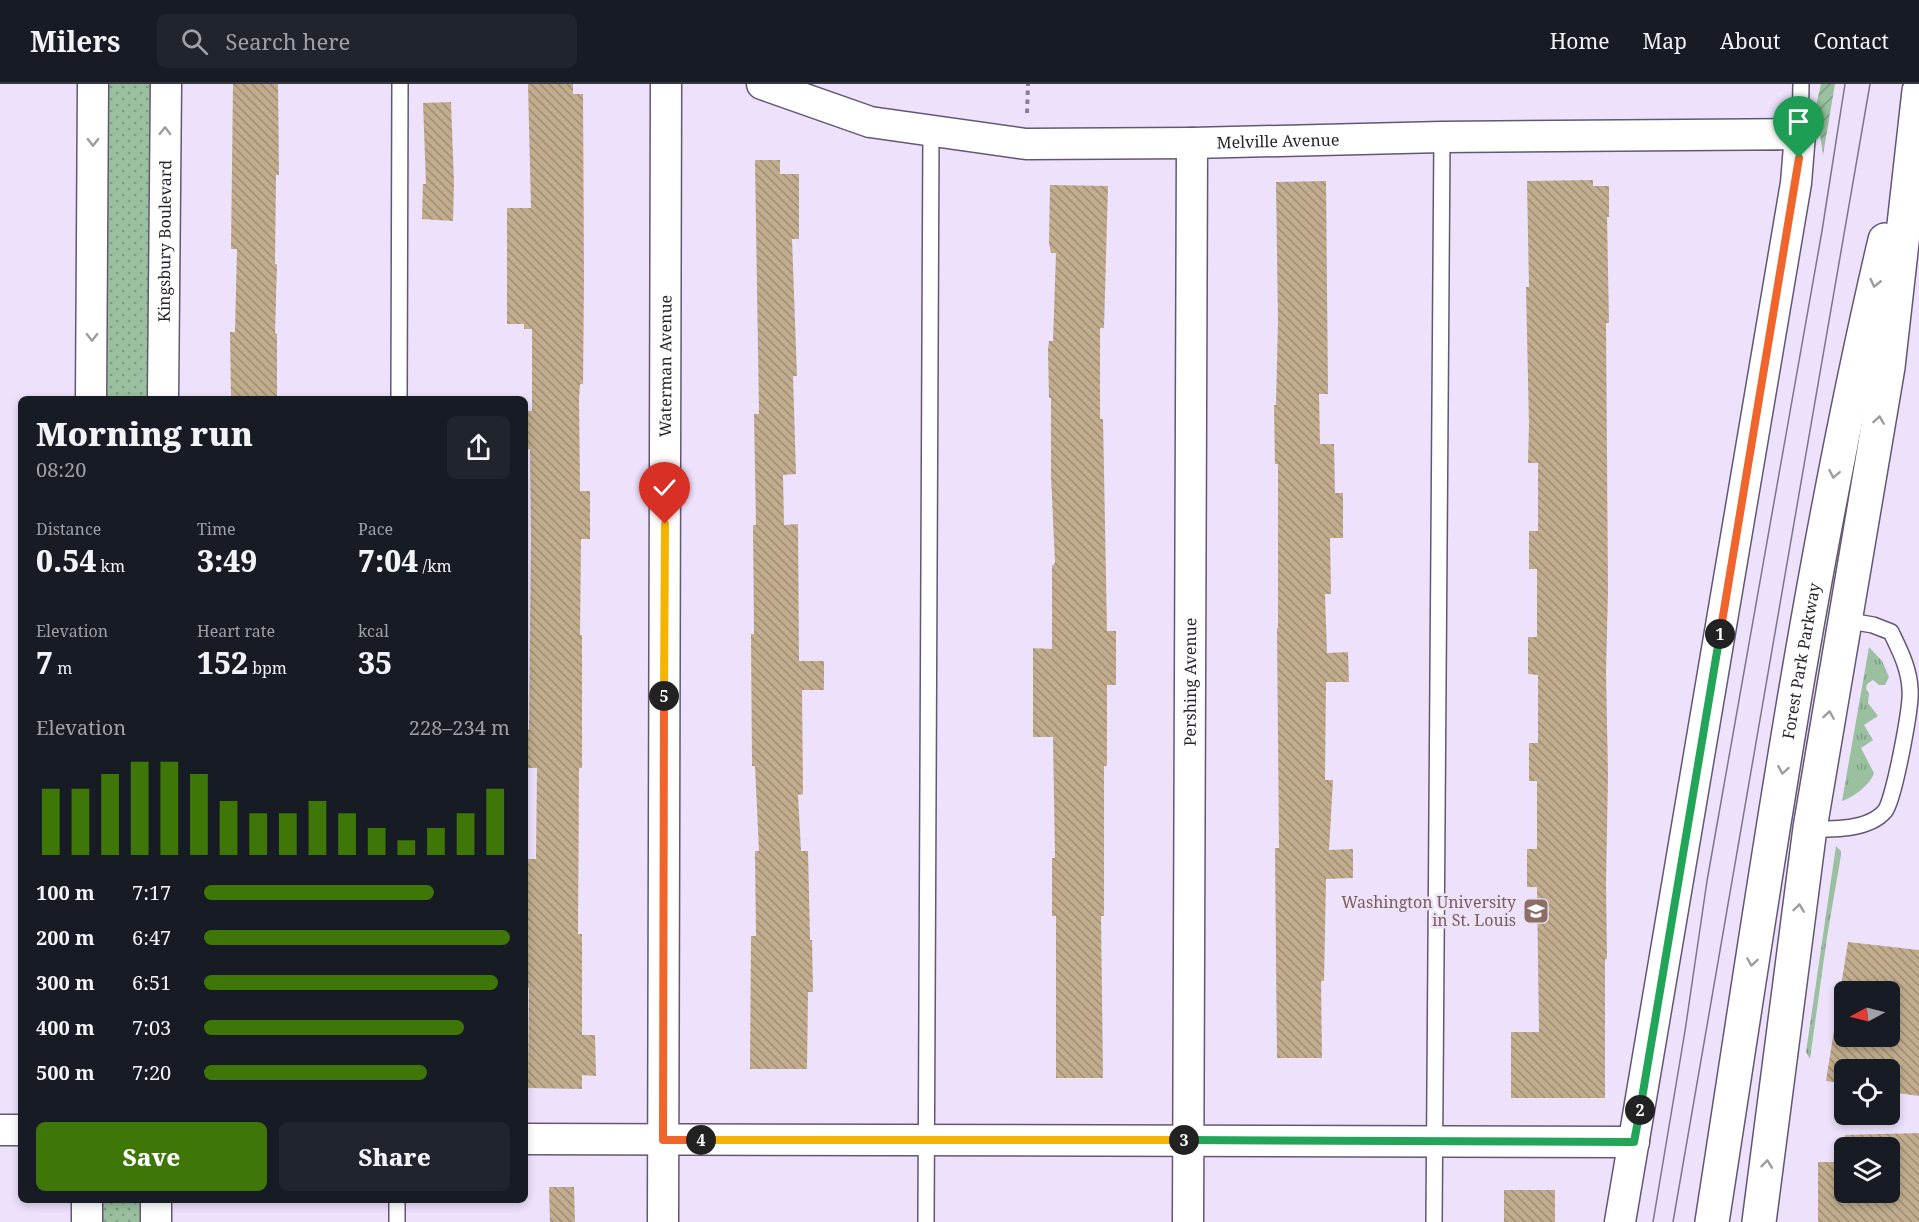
<!DOCTYPE html>
<meta charset="utf-8">
<style>
body{margin:0;font-family:"Noto Serif",serif;background:#20242c;color:#f1f3f6;height:100vh;display:flex;flex-direction:column;font-size:22px;white-space:nowrap}
*{box-sizing:border-box;margin:0}
p{font-size:20px;color:#9ea1a6}
.icon{flex:none;width:33px;height:33px;fill:none;stroke:currentColor;stroke-width:2;stroke-linecap:round;stroke-linejoin:round}
.map{position:relative;flex:1;overflow:hidden}
.details{position:absolute;left:18px;top:312px;width:510px;height:807px;display:flex;flex-direction:column;background:#171b24;border-radius:9px;box-shadow:0 3px 9px #0003}
.details>*{flex:none}
.needle{width:39px;rotate:263deg}
.controls{position:absolute;left:1834px;top:897px;display:grid;gap:12px}
.controls a{display:grid;place-items:center;width:66px;height:66px;border-radius:9px;background:#171b24;box-shadow:0 3px 9px #0003;font-size:30px}
.pin{position:absolute;display:grid;place-items:center;width:51px;height:51px;color:#fff;margin:-62px -26px;border-radius:50% 50% 50% 0;rotate:-45deg;box-shadow:0 0 6px #0007}
.pin .icon{rotate:45deg}
.km{position:absolute;width:30px;height:30px;margin:-15px;border-radius:50%;background:#222;color:#fff;font-size:16px;line-height:30px;text-align:center}
.round{display:grid;place-items:center;flex:none;width:63px;height:63px;border-radius:9px;background:#20242c}
.head{display:flex;align-items:center;justify-content:space-between;height:102px;padding:0 18px}
h1{font-size:33px;font-weight:800;line-height:45px}
.stats{display:grid;grid-template-columns:repeat(3,1fr);gap:9px;height:102px;padding:6px 18px}
.stats div{display:grid;align-content:center}
.stats b{font-size:30px;font-weight:800}
.stats small{font-size:16px;font-weight:400}
.stats p{font-size:16px}
.chart{height:168px;padding:12px 18px}
.chart p{display:flex;justify-content:space-between}
.chart svg{width:100%;height:108px;margin-top:6px;stroke:#3e7607;stroke-width:6}
.cta{display:flex;gap:12px;margin-top:auto;padding:12px 18px}
.cta a{flex:1;height:69px;border-radius:9px;background:#3e7607;color:#fff;font-size:24px;font-weight:800;line-height:69px;text-align:center}
.cta a+a{background:#20242c;color:#f1f3f6}
ul{padding:0 18px;list-style:none;font-size:20px}
li{display:grid;grid-template-columns:96px 72px 1fr;align-items:center;height:45px}
li i{height:15px;border-radius:8px;background:#3e7607}
header{display:flex;align-items:center;gap:36px;box-sizing:border-box;height:84px;padding:0 30px;background:#171b24;border-bottom:2px solid #363941}
header strong{font-size:28px}
nav{display:flex;gap:33px;margin-inline-start:auto;font-size:21px}
.search{width:420px;height:54px;background:#20242c;display:flex;align-items:center;gap:15px;box-sizing:border-box;padding:0 21px;border-radius:9px;color:#9ea1a6;font-size:22px}
.map>svg:first-child{display:block}
.grass{fill:url(#grass-tufts)}
.park{fill:url(#park-dots)}
.garden{fill:url(#garden-furrows)}
.building{fill:url(#building-back-hatch);fill-rule:evenodd}
.lines{fill:none;stroke-linecap:round;stroke-linejoin:round}
.lane-casing{stroke:#635773;stroke-width:18}
.street-casing{stroke:#635773;stroke-width:33}
.primary-casing{stroke:#635773;stroke-width:36}
.path{stroke:#887f93;stroke-width:4;stroke-dasharray:4.5 4.5;stroke-linecap:butt}
.lane{stroke:#fff;stroke-width:15}
.street{stroke:#fff;stroke-width:30}
.primary{stroke:#fff;stroke-width:33}
.tram{stroke:#7e7588;stroke-width:1.5}
.oneway{stroke:#9e9ca1}
.split-1-casing{stroke:#fff;stroke-width:12}
.split-2-casing{stroke:#fff;stroke-width:12}
.split-3-casing{stroke:#fff;stroke-width:12}
.split-4-casing{stroke:#fff;stroke-width:12}
.split-5-casing{stroke:#fff;stroke-width:12}
.split-6-casing{stroke:#fff;stroke-width:12}
.split-1{stroke:#f0652b;stroke-width:8}
.split-2{stroke:#22a559;stroke-width:8}
.split-3{stroke:#22a559;stroke-width:8}
.split-4{stroke:#f5b400;stroke-width:8}
.split-5{stroke:#f0652b;stroke-width:8}
.split-6{stroke:#f5b400;stroke-width:8}
.labels{text-anchor:middle;dominant-baseline:central;stroke-width:5;stroke-linejoin:round;paint-order:stroke}
.street-label{font-size:16px;fill:#28222f;stroke:#ede1fc}
.education-label{font-size:16px;fill:#785e54;stroke:#ede1fc;text-anchor:end}
</style>
<header>
<strong>Milers</strong>
<div class="search"><svg class="icon" aria-label="search" viewBox="0 0 24 24"><circle cx="10" cy="10" r="6"/><path d="M15 15l6 6"/></svg>Search here</div>
<nav><a>Home</a><a>Map</a><a>About</a><a>Contact</a></nav>
</header>
<div class="map">
<svg width="1919" height="1138" viewBox="0 0 1919 1138">
<defs>
<pattern id="grass-tufts" width="24" height="20" patternUnits="userSpaceOnUse" patternTransform="scale(1.5)"><rect width="24" height="20" fill="#9ac0a0"/><path d="M3 7l-1-3M5 7V3M7 7l1-3M15 17l-1-3M17 17v-4M19 17l1-3" fill="none" stroke="#7e9c83"/></pattern>
<pattern id="park-dots" width="8" height="8" patternUnits="userSpaceOnUse" patternTransform="scale(1.5)"><rect width="8" height="8" fill="#9ac0a0"/><path d="M2 2h.1M6 6h.1" fill="none" stroke="#7e9c83" stroke-width="1.8" stroke-linecap="round"/></pattern>
<pattern id="garden-furrows" width="10" height="10" patternUnits="userSpaceOnUse" patternTransform="scale(1.5)"><rect width="10" height="10" fill="#9ac0a0"/><path d="M-1 1l2-2M0 10L10 0M9 11l2-2" fill="none" stroke="#7e9c83"/></pattern>
<pattern id="building-back-hatch" width="6" height="6" patternUnits="userSpaceOnUse" patternTransform="scale(1.5)"><rect width="6" height="6" fill="#c1ad8e"/><path d="M-1 5l2 2M0 0l6 6M5-1l2 2" fill="none" stroke="#9d8c74"/></pattern>
</defs>
<rect width="100%" height="100%" fill="#ede1fc"/>
<g class="grass">
<path d="M1869,563L1882,577L1889,593L1885,601H1879L1873,596L1867,600L1866,605L1869,609L1868,619L1878,632L1864,641L1873,656L1861,664L1874,689C1870,701 1854,713 1842,717Z"/>
<path d="M1836,762L1841,767V771L1827,853L1810,975L1806,968Z"/>
</g>
<g class="park">
<path d="M93,0H166L163,315H91Z"/>
<rect x="87" y="1116" width="69" height="22"/>
</g>
<path class="garden" d="M1821,0H1835L1823,71L1816,22Z"/>
<g class="building">
<path d="M233,0H278L279,91H276L275,180H277L275,249L277,250V315L231,313L230,248H235L237,165H231Z"/>
<path d="M528,0H573V10H583L584,194L583,300H580L579,316L580,407H590V455H581L580,551H582V684H579L578,850H582V951H595L596,992L582,991V1005L528,1004L529,904H526L525,775H536L537,684H525V646H529L531,456L530,365H525V327H532V245H524V240H507V124H531Z"/>
<path d="M451,18L454,100L453,137L422,135L423,100H426L423,19Z"/>
<path d="M755,76H780V90H799V155H792L797,292H793L796,390L783,391L784,441L798,440L799,577H824V606H802L803,710L798,711L801,767H808L810,856H812L813,908H808L807,985H750L751,852H756L755,767H759L755,682H752L751,550H754L753,441H756L754,330H759Z"/>
<path d="M1593,96V102H1609V133H1607L1609,239H1606L1608,507L1606,588L1608,691L1606,800L1607,875H1605V1014H1511V948H1539L1537,803H1527V765H1537V697H1529V659H1538V591L1528,590V553H1537V485H1529V447H1538V379H1528L1529,341L1526,203H1529L1527,97Z"/>
<path d="M1326,97L1328,310H1319L1320,360H1334L1335,409H1343V454H1330L1331,510H1325L1327,569L1348,568L1349,598H1326L1325,696H1333L1329,766L1353,765V794L1326,795L1324,897H1321L1322,974H1277L1275,764H1279L1277,544H1278V380H1275L1274,321H1276L1278,237L1276,98Z"/>
<path d="M1050,101L1108,102L1104,244H1100V335H1103L1107,547H1116V601H1107V682H1104V832H1101L1103,994H1056V832H1052V774H1055L1053,653H1033V564L1052,565V482L1055,479L1051,392V314H1049L1048,266L1049,257H1053L1056,169H1051L1049,159Z"/>
<path d="M1848,858L1919,866V1012L1890,1008V986H1845V1000L1826,997ZM1845,908H1890V952H1845Z"/>
<path d="M1919,1049V1138H1818V1078H1845V1108H1890V1064H1846L1845,1051Z"/>
<path d="M549,1103H574L575,1138H550Z"/>
<rect x="1504" y="1106" width="51" height="32"/>
</g>
<g class="lines">
<g class="lane-casing">
<g id="lane">
<path d="M1800,50L1801,0"/>
<path d="M399,315L400,0"/>
<path d="M1810,744C1832,746 1869,746 1885,727C1894,716 1912,620 1910,605C1909,584 1900,567 1891,548L1873,541L1844,536"/>
<path d="M397,1138V1116"/>
<path d="M926,1138L931,47"/>
<path d="M1434,1138L1442,53"/>
</g>
</g>
<g class="street-casing">
<g id="street">
<path id="s1" d="M762,0L870,38L1026,60L1192,59L1442,53L1800,50L1796,99L1620,1138"/>
<path d="M91,315L93,0"/>
<path id="s2" d="M163,315L166,0"/>
<path d="M0,1046H21"/>
<path d="M525,1055L1634,1058"/>
<path d="M87,1138V1116"/>
<path d="M156,1138V1116"/>
<path id="s3" d="M663,1138L666,0"/>
<path id="s4" d="M1188,1138L1192,59"/>
</g>
</g>
<g class="primary-casing">
<g id="primary">
<path id="s5" d="M1712,1138C1763,810 1809,480 1885,156"/>
<path d="M1759,1138L1810,744L1888,283L1919,7"/>
</g>
</g>
<path class="path" d="M1027,29L1028,0"/>
<use href="#lane" class="lane"/>
<use href="#street" class="street"/>
<use href="#primary" class="primary"/>
<g class="tram">
<path d="M1653,1138L1685,947L1707,797L1822,147L1845,0"/>
<path d="M1673,1138L1870,0"/>
</g>
</g>
<defs><path id="oneway-chevron" d="M-2-3.5L2.5 0L-2 3.5" fill="none" stroke-width="1.6" stroke-linecap="round" stroke-linejoin="round" transform="scale(1.5)"/></defs>
<g class="oneway">
<use href="#oneway-chevron" transform="translate(165 47) rotate(-89)"/>
<use href="#oneway-chevron" transform="translate(93 58) rotate(90)"/>
<use href="#oneway-chevron" transform="translate(1875 199) rotate(103)"/>
<use href="#oneway-chevron" transform="translate(92 253) rotate(90)"/>
<use href="#oneway-chevron" transform="translate(1879 336) rotate(-81)"/>
<use href="#oneway-chevron" transform="translate(1834 390) rotate(101)"/>
<use href="#oneway-chevron" transform="translate(1829 631) rotate(-81)"/>
<use href="#oneway-chevron" transform="translate(1783 686) rotate(100)"/>
<use href="#oneway-chevron" transform="translate(1799 824) rotate(-82)"/>
<use href="#oneway-chevron" transform="translate(1752 878) rotate(99)"/>
<use href="#oneway-chevron" transform="translate(1767 1080) rotate(-83)"/>
</g>
<g class="lines">
<g class="split-1-casing">
<path id="split-1" d="M1720,550L1799,74"/>
</g>
<g class="split-2-casing">
<path id="split-2" d="M1640,1026L1720,550"/>
</g>
<g class="split-3-casing">
<path id="split-3" d="M1184,1056L1634,1058L1640,1026"/>
</g>
<g class="split-4-casing">
<path id="split-4" d="M701,1056H1184"/>
</g>
<g class="split-5-casing">
<path id="split-5" d="M664,612L663,1056H701"/>
</g>
<g class="split-6-casing">
<path id="split-6" d="M664,612L665,440"/>
</g>
<use href="#split-1" class="split-1"/>
<use href="#split-2" class="split-2"/>
<use href="#split-3" class="split-3"/>
<use href="#split-4" class="split-4"/>
<use href="#split-5" class="split-5"/>
<use href="#split-6" class="split-6"/>
</g>
<defs>
<g id="university-square" transform="scale(1.35)"><rect x="-9" y="-9" width="18" height="18" rx="4" fill="#8d6e63" stroke="#ede1fc"/><path d="M0-5L7-2L0 1L-7-2ZM-4 1L0 2.5L4 1V4Q0 6-4 4Z" fill="#fff"/></g>
</defs>
<g fill-rule="evenodd">
<use href="#university-square" x="1536" y="827"/>
</g>
<g class="labels">
<g class="street-label">
<text stroke="none"><textPath href="#s1" startOffset="524">Melville Avenue</textPath></text>
<text stroke="none"><textPath href="#s2" startOffset="158">Kingsbury Boulevard</textPath></text>
<text stroke="none"><textPath href="#s3" startOffset="856">Waterman Avenue</textPath></text>
<text stroke="none"><textPath href="#s5" startOffset="568">Forest Park Parkway</textPath></text>
<text stroke="none"><textPath href="#s4" startOffset="540">Pershing Avenue</textPath></text>
</g>
<g class="education-label">
<text x="1516" y="818">Washington University<tspan x="1516" dy="18">in St. Louis</tspan></text>
</g>
</g>
</svg>
<div class="controls">
<a><svg class="needle" viewBox="-14 -14 28 28"><path d="M0-13l5 13h-10z" fill="#e53935"/><path d="M0 13l5-13h-10z" fill="#9ea1a6"/></svg></a>
<a><svg class="icon" aria-label="locate" viewBox="0 0 24 24"><circle cx="12" cy="12" r="6"/><path d="M12 2v4M12 18v4M2 12h4M18 12h4"/></svg></a>
<a><svg class="icon" aria-label="layers" viewBox="0 0 24 24"><path d="M12 4l9 5-9 5-9-5zM3 14l9 5 9-5"/></svg></a>
</div>
<div class="pin" style="left:1799px;top:74px;background:#1e9e55"><svg class="icon" aria-label="arrive" viewBox="0 0 24 24"><path d="M6 21V4h12l-3 4 3 4H6"/></svg></div>
<div class="pin" style="left:665px;top:440px;background:#d93025"><svg class="icon" aria-label="check" viewBox="0 0 24 24"><path d="M5 12l5 5 9-10"/></svg></div>
<b class="km" style="left:1720px;top:550px">1</b>
<b class="km" style="left:1640px;top:1026px">2</b>
<b class="km" style="left:1184px;top:1056px">3</b>
<b class="km" style="left:701px;top:1056px">4</b>
<b class="km" style="left:664px;top:612px">5</b>
<section class="details">
<div class="head"><div><h1>Morning run</h1><p>08:20</p></div><a class="round"><svg class="icon" aria-label="share" viewBox="0 0 24 24"><path d="M12 15V3M7 8l5-5 5 5M5 13v7h14v-7"/></svg></a></div>
<div class="stats">
<div><p>Distance</p><b>0.54<small> km</small></b></div>
<div><p>Time</p><b>3:49</b></div>
<div><p>Pace</p><b>7:04<small> /km</small></b></div>
</div>
<div class="stats">
<div><p>Elevation</p><b>7<small> m</small></b></div>
<div><p>Heart rate</p><b>152<small> bpm</small></b></div>
<div><p>kcal</p><b>35</b></div>
</div>
<div class="chart"><p><span>Elevation</span>228–234 m</p>
<svg viewBox="0 0 160 44" preserveAspectRatio="none"><path d="M5 44V17M15 44V17M25 44V11M35 44V6M45 44V6M55 44V11M65 44V22M75 44V27M85 44V27M95 44V22M105 44V27M115 44V33M125 44V38M135 44V33M145 44V27M155 44V17"/></svg>
</div>
<ul>
<li><b>100 m</b>7:17<i style="width:75%"></i></li>
<li><b>200 m</b>6:47<i style="width:100%"></i></li>
<li><b>300 m</b>6:51<i style="width:96%"></i></li>
<li><b>400 m</b>7:03<i style="width:85%"></i></li>
<li><b>500 m</b>7:20<i style="width:73%"></i></li>
</ul>
<div class="cta"><a>Save</a><a>Share</a></div>
</section>
</div>
